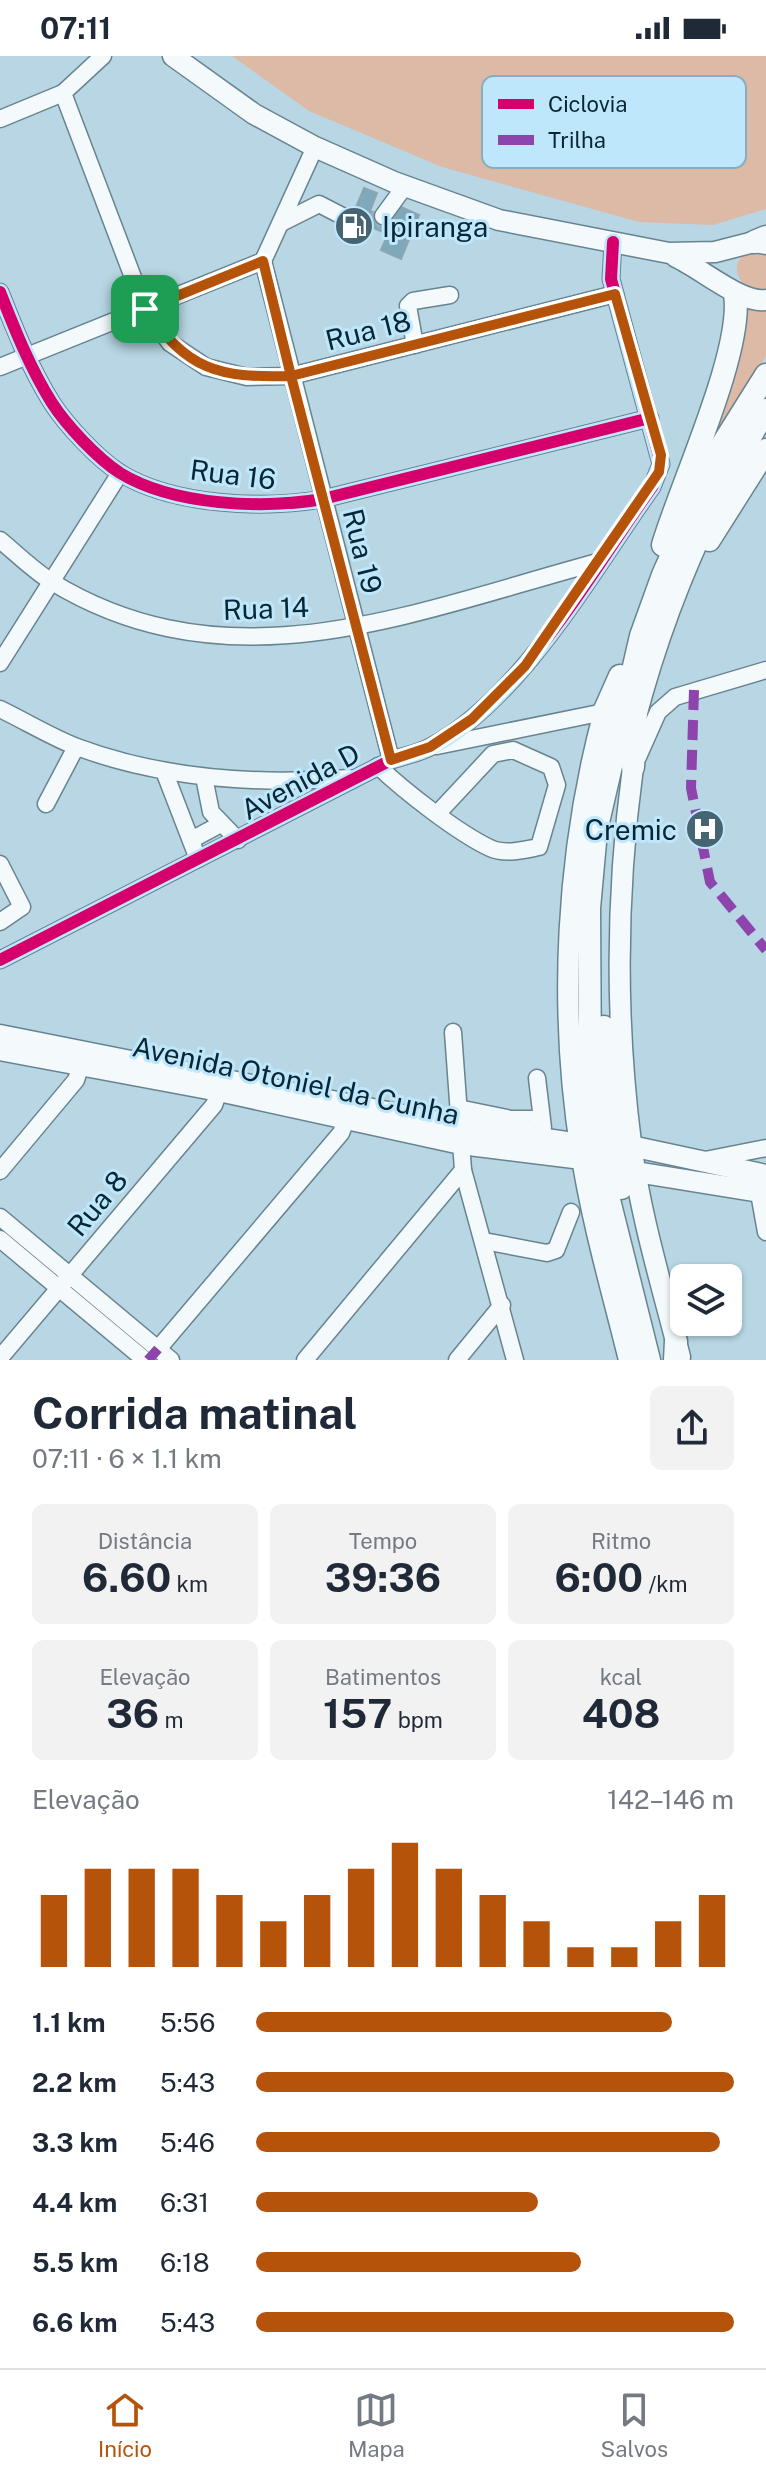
<!DOCTYPE html>
<html lang="pt">
<meta charset="utf-8">
<style>
body{margin:0;font-family:"Public Sans",sans-serif;background:#f2f2f3;color:#1f2937;height:100vh;display:flex;flex-direction:column;font-size:30px;white-space:nowrap}
*{box-sizing:border-box;margin:0}
p{font-size:26px;color:#747a83}
.icon{flex:none;width:44px;height:44px;fill:none;stroke:currentColor;stroke-width:2;stroke-linecap:round;stroke-linejoin:round}
.map{position:relative;height:1304px;overflow:hidden}
.panel{display:flex;flex-direction:column;background:#fff;flex:1}
.panel>*{flex:none}
.buttons{position:absolute;left:670px;top:1208px;display:grid;gap:16px}
.buttons a{display:grid;place-items:center;width:72px;height:72px;border-radius:12px;background:#fff;box-shadow:0 2px 6px #0004;font-size:40px}
.pin{position:absolute;display:grid;place-items:center;width:68px;height:68px;color:#fff;margin:-34px;border-radius:16px;box-shadow:0 4px 12px #0006}
.round{display:grid;place-items:center;flex:none;width:84px;height:84px;border-radius:12px;background:#f2f2f3}
.head{display:flex;align-items:center;justify-content:space-between;height:136px;padding:0 32px}
h1{font-size:44px;font-weight:700;line-height:60px}
.stats{display:grid;grid-template-columns:repeat(3,1fr);gap:12px;height:136px;padding:8px 32px}
.stats div{display:grid;align-content:center;border-radius:12px;background:#f2f2f3;text-align:center}
.stats b{font-size:40px;font-weight:700}
.stats small{font-size:22px;font-weight:400}
.stats p{font-size:22px}
.chart{height:224px;padding:16px 32px}
.chart p{display:flex;justify-content:space-between}
.chart svg{width:100%;height:144px;margin-top:8px;stroke:#b45309;stroke-width:6}
ul{padding:0 32px;list-style:none;font-size:26px}
li{display:grid;grid-template-columns:128px 96px 1fr;align-items:center;height:60px}
li i{height:20px;border-radius:10px;background:#b45309}
.status{display:flex;justify-content:space-between;align-items:center;height:56px;padding:0 40px;background:#fff;direction:ltr}
.status svg{height:22px;fill:currentColor}
.dock{display:flex;justify-content:space-around;align-items:center;height:112px;border-top:2px solid #e0e1e3;background:#fff;font-size:22px;color:#747a83}
.dock a{display:grid;justify-items:center;gap:4px}
.dock .current{color:#b45309}
.map>svg:first-child{display:block}
.green{fill:#dcbaa5}
.building{fill:#7fa9ba;stroke:#8ba5b1;stroke-width:2}
.lines{fill:none;stroke-linecap:round;stroke-linejoin:round}
.minor-tunnel{stroke:#95b3c1;stroke-width:16;stroke-dasharray:16 8;stroke-linecap:butt}
.minor-casing{stroke:#678490;stroke-width:19}
.major-casing{stroke:#678490;stroke-width:23}
.highway-casing{stroke:#678490;stroke-width:25}
.minor{stroke:#f4f9fb;stroke-width:16}
.major{stroke:#f4f9fb;stroke-width:20}
.highway{stroke:#f4f9fb;stroke-width:22}
.quiet{stroke:#8e44ad;stroke-width:10;stroke-dasharray:20 10;stroke-linecap:butt}
.cycleway-casing{stroke:#bee7fb;stroke-width:17}
.cycleway{stroke:#d6006c;stroke-width:12}
.route-casing{stroke:#fff;stroke-width:16}
.route{stroke:#b45309;stroke-width:10}
.labels{text-anchor:middle;dominant-baseline:central;stroke-width:6;stroke-linejoin:round;paint-order:stroke}
.poi-label{font-size:28px;fill:#082633;stroke:#bee7fb;text-anchor:start}
.street-label{font-size:28px;fill:#082633;stroke:#bee7fb}
.key{fill:#bee7fb;stroke:#87adbf;stroke-width:2}
.key-label{font-size:22px;fill:#082633}
</style>
<div class="status"><b>07:11</b><svg viewBox="0 0 49 12"><path d="M0 12V9h3v3zM5 12V6h3v6zM10 12V3h3v9zM15 12V0h3v12zM26 1h20v11H26zM47 4h2v5h-2z"/></svg></div>
<div class="map">
<svg width="766" height="1304" viewBox="0 0 766 1304">
<rect width="100%" height="100%" fill="#b8d6e4"/>
<g class="green">
<path d="M232,0H766V153L713,169L639,166L442,111L309,55Z"/>
<path d="M766,192V235L747,234C727,208 738,197 766,192Z"/>
<path d="M741,245L766,252V300L690,424Z"/>
</g>
<path class="building" d="M364,132L377,137L370,155L393,164L399,150L419,159L401,203L381,194L388,178L364,168L357,185L344,180Z"/>
<g class="lines">
<path class="minor-tunnel" d="M350,164L373,165L383,160"/>
<g class="minor-casing">
<g id="minor">
<path d="M63,37L145,253L170,287L206,311L247,321L291,320L615,238"/>
<path d="M0,63L63,37L103,0"/>
<path d="M383,160L405,130"/>
<path d="M281,167L319,148L350,164"/>
<path d="M263,205L391,704"/>
<path d="M263,205L315,91"/>
<path d="M0,236C15,274 30,312 52,347C67,370 97,402 120,417C174,450 263,453 323,443L650,362"/>
<path d="M415,289L408,250L413,245L450,239"/>
<path d="M0,311L263,205"/>
<path d="M0,484C17,498 34,515 52,526C231,635 415,555 598,506"/>
<path d="M0,607L120,417"/>
<path d="M0,653C25,665 51,681 77,691C163,723 258,729 349,722"/>
<path d="M437,690L604,656"/>
<path d="M638,701L658,656L675,641L766,614"/>
<path d="M378,710C404,735 458,777 490,792C505,799 524,794 539,791L557,729L551,711L513,694L493,698L438,757"/>
<path d="M164,715L198,803"/>
<path d="M204,721L211,756L238,784"/>
<path d="M46,748L76,691"/>
<path d="M191,784L219,769"/>
<path d="M0,808L22,851L0,866"/>
<path d="M0,904L391,704C404,700 420,697 432,690C522,642 593,513 652,431L661,408L611,223L613,186"/>
<path d="M537,1022L543,1072"/>
<path d="M458,1052L511,1063H541"/>
<path d="M705,1104L766,1092"/>
<path d="M463,1114L515,1304"/>
<path d="M0,1115L76,1024L81,1009"/>
<path d="M757,1126L766,1176"/>
<path d="M0,1161L171,1304"/>
<path d="M0,1183L145,1304"/>
<path d="M484,1185L547,1197L556,1194L571,1156"/>
<path d="M158,1293L341,1077L347,1062"/>
<path d="M0,1302L214,1049L222,1027"/>
<path d="M305,1304L463,1114L453,976"/>
<path d="M457,1304L502,1249"/>
</g>
</g>
<g class="major-casing">
<g id="major">
<path d="M173,0L254,58L315,91L394,126L499,164L669,197L715,196L754,186L766,188"/>
<path d="M676,201C702,213 742,248 766,244"/>
<path d="M604,656C566,797 558,951 581,1096C592,1167 612,1235 629,1304"/>
<path d="M633,711C616,837 615,962 631,1087C640,1159 662,1230 680,1301"/>
<path d="M0,979L458,1070L580,1088"/>
<path d="M0,994L219,1035L461,1088L582,1103"/>
<path d="M631,1090L766,1119"/>
<path d="M636,1116L766,1137"/>
</g>
</g>
<g class="highway-casing">
<g id="highway">
<path d="M754,186L766,181"/>
<path d="M709,484L766,394"/>
<path d="M663,489C681,428 744,294 735,238"/>
<path d="M604,656L620,620"/>
<path d="M634,664C663,553 706,452 766,354"/>
<path d="M633,711L636,656"/>
<path d="M604,971L610,1061L621,1132"/>
<path d="M649,1304L603,1120L594,1069L590,1017L589,852L596,775L641,580L663,519L717,397L766,319"/>
<path d="M675,1304L676,1285"/>
</g>
</g>
<use href="#minor" class="minor"/>
<use href="#major" class="major"/>
<use href="#highway" class="highway"/>
<g class="quiet">
<path d="M694,634L691,732L710,826L766,894"/>
<path d="M148,1304L158,1293"/>
</g>
<g class="cycleway-casing">
<g id="cycleway">
<path d="M0,236C15,274 30,312 52,347C67,370 97,402 120,417C174,450 263,453 323,443L650,362"/>
<path d="M0,904L391,704C404,700 420,697 432,690C522,642 593,513 652,431L661,408L611,223L613,186"/>
</g>
</g>
<use href="#cycleway" class="cycleway"/>
</g>
<g class="lines">
<g class="route-casing">
<path id="route" d="M145,253C188,314 217,322 291,320L391,704L430,691L472,663L525,610L659,416L661,399L615,238L291,320L263,205L145,253"/>
</g>
<use href="#route" class="route"/>
</g>
<defs>
<g id="fuel-disc" transform="scale(2)"><circle r="9.5" fill="#466471" stroke="#bee7fb"/><path d="M-5.5-6h7V0h2V4h1.3V-2.5L3-4.5l.8-.8L6-3V5H2.5V1h-1V6h-7ZM-4.2-4.7v3.2H.2V-4.7Z" fill="#fff"/></g>
<g id="hospital-disc" transform="scale(2)"><circle r="9.5" fill="#466471" stroke="#bee7fb"/><path d="M-5-5h3v3.5h4V-5h3V5h-3V1.5h-4V5h-3Z" fill="#fff"/></g>
</defs>
<g fill-rule="evenodd">
<use href="#fuel-disc" x="354" y="170"/>
<use href="#hospital-disc" x="705" y="773"/>
</g>
<g class="labels">
<g class="poi-label">
<text x="382" y="170">Ipiranga</text>
<text x="677" y="773" text-anchor="end">Cremic</text>
</g>
<g class="street-label">
<text transform="translate(368 274) rotate(-14)">Rua 18</text>
<text transform="translate(233 418) rotate(7)">Rua 16</text>
<text transform="translate(363 495) rotate(76)">Rua 19</text>
<text transform="translate(266 552) rotate(-2)">Rua 14</text>
<text transform="translate(300 725) rotate(-28)">Avenida D</text>
<text transform="translate(296 1024) rotate(12)">Avenida Otoniel da Cunha</text>
<text transform="translate(97 1147) rotate(-50)">Rua 8</text>
</g>
</g>
<rect x="482" y="20" width="264" height="92" rx="12" class="key"/>
<rect x="498" y="43" width="36" height="10" fill="#d6006c"/>
<rect x="498" y="79" width="36" height="10" fill="#8e44ad"/>
<g class="key-label">
<text x="548" y="56">Ciclovia</text>
<text x="548" y="92">Trilha</text>
</g>
</svg>
<div class="buttons">
<a><svg class="icon" aria-label="layers" viewBox="0 0 24 24"><path d="M12 4l9 5-9 5-9-5zM3 14l9 5 9-5"/></svg></a>
</div>
<div class="pin" style="left:145px;top:253px;background:#1e9e55"><svg class="icon" aria-label="arrive" viewBox="0 0 24 24"><path d="M6 21V4h12l-3 4 3 4H6"/></svg></div>
</div>
<section class="panel">
<div class="head"><div><h1>Corrida matinal</h1><p>07:11 · 6 × 1.1 km</p></div><a class="round"><svg class="icon" aria-label="share" viewBox="0 0 24 24"><path d="M12 15V3M7 8l5-5 5 5M5 13v7h14v-7"/></svg></a></div>
<div class="stats">
<div><p>Distância</p><b>6.60<small> km</small></b></div>
<div><p>Tempo</p><b>39:36</b></div>
<div><p>Ritmo</p><b>6:00<small> /km</small></b></div>
</div>
<div class="stats">
<div><p>Elevação</p><b>36<small> m</small></b></div>
<div><p>Batimentos</p><b>157<small> bpm</small></b></div>
<div><p>kcal</p><b>408</b></div>
</div>
<div class="chart"><p><span>Elevação</span>142–146 m</p>
<svg viewBox="0 0 160 44" preserveAspectRatio="none"><path d="M5 44V22M15 44V14M25 44V14M35 44V14M45 44V22M55 44V30M65 44V22M75 44V14M85 44V6M95 44V14M105 44V22M115 44V30M125 44V38M135 44V38M145 44V30M155 44V22"/></svg>
</div>
<ul>
<li><b>1.1 km</b>5:56<i style="width:87%"></i></li>
<li><b>2.2 km</b>5:43<i style="width:100%"></i></li>
<li><b>3.3 km</b>5:46<i style="width:97%"></i></li>
<li><b>4.4 km</b>6:31<i style="width:59%"></i></li>
<li><b>5.5 km</b>6:18<i style="width:68%"></i></li>
<li><b>6.6 km</b>5:43<i style="width:100%"></i></li>
</ul>
</section>
<nav class="dock">
<a class="current"><svg class="icon" aria-label="home" viewBox="0 0 24 24"><path d="M3 11l9-7 9 7M6 9v11h12V9"/></svg>Início</a>
<a><svg class="icon" aria-label="map" viewBox="0 0 24 24"><path d="M3 6l6-2 6 2 6-2v14l-6 2-6-2-6 2zM9 4v14M15 6v14"/></svg>Mapa</a>
<a><svg class="icon" aria-label="saved" viewBox="0 0 24 24"><path d="M7 4h10v16l-5-4-5 4z"/></svg>Salvos</a>
</nav>
